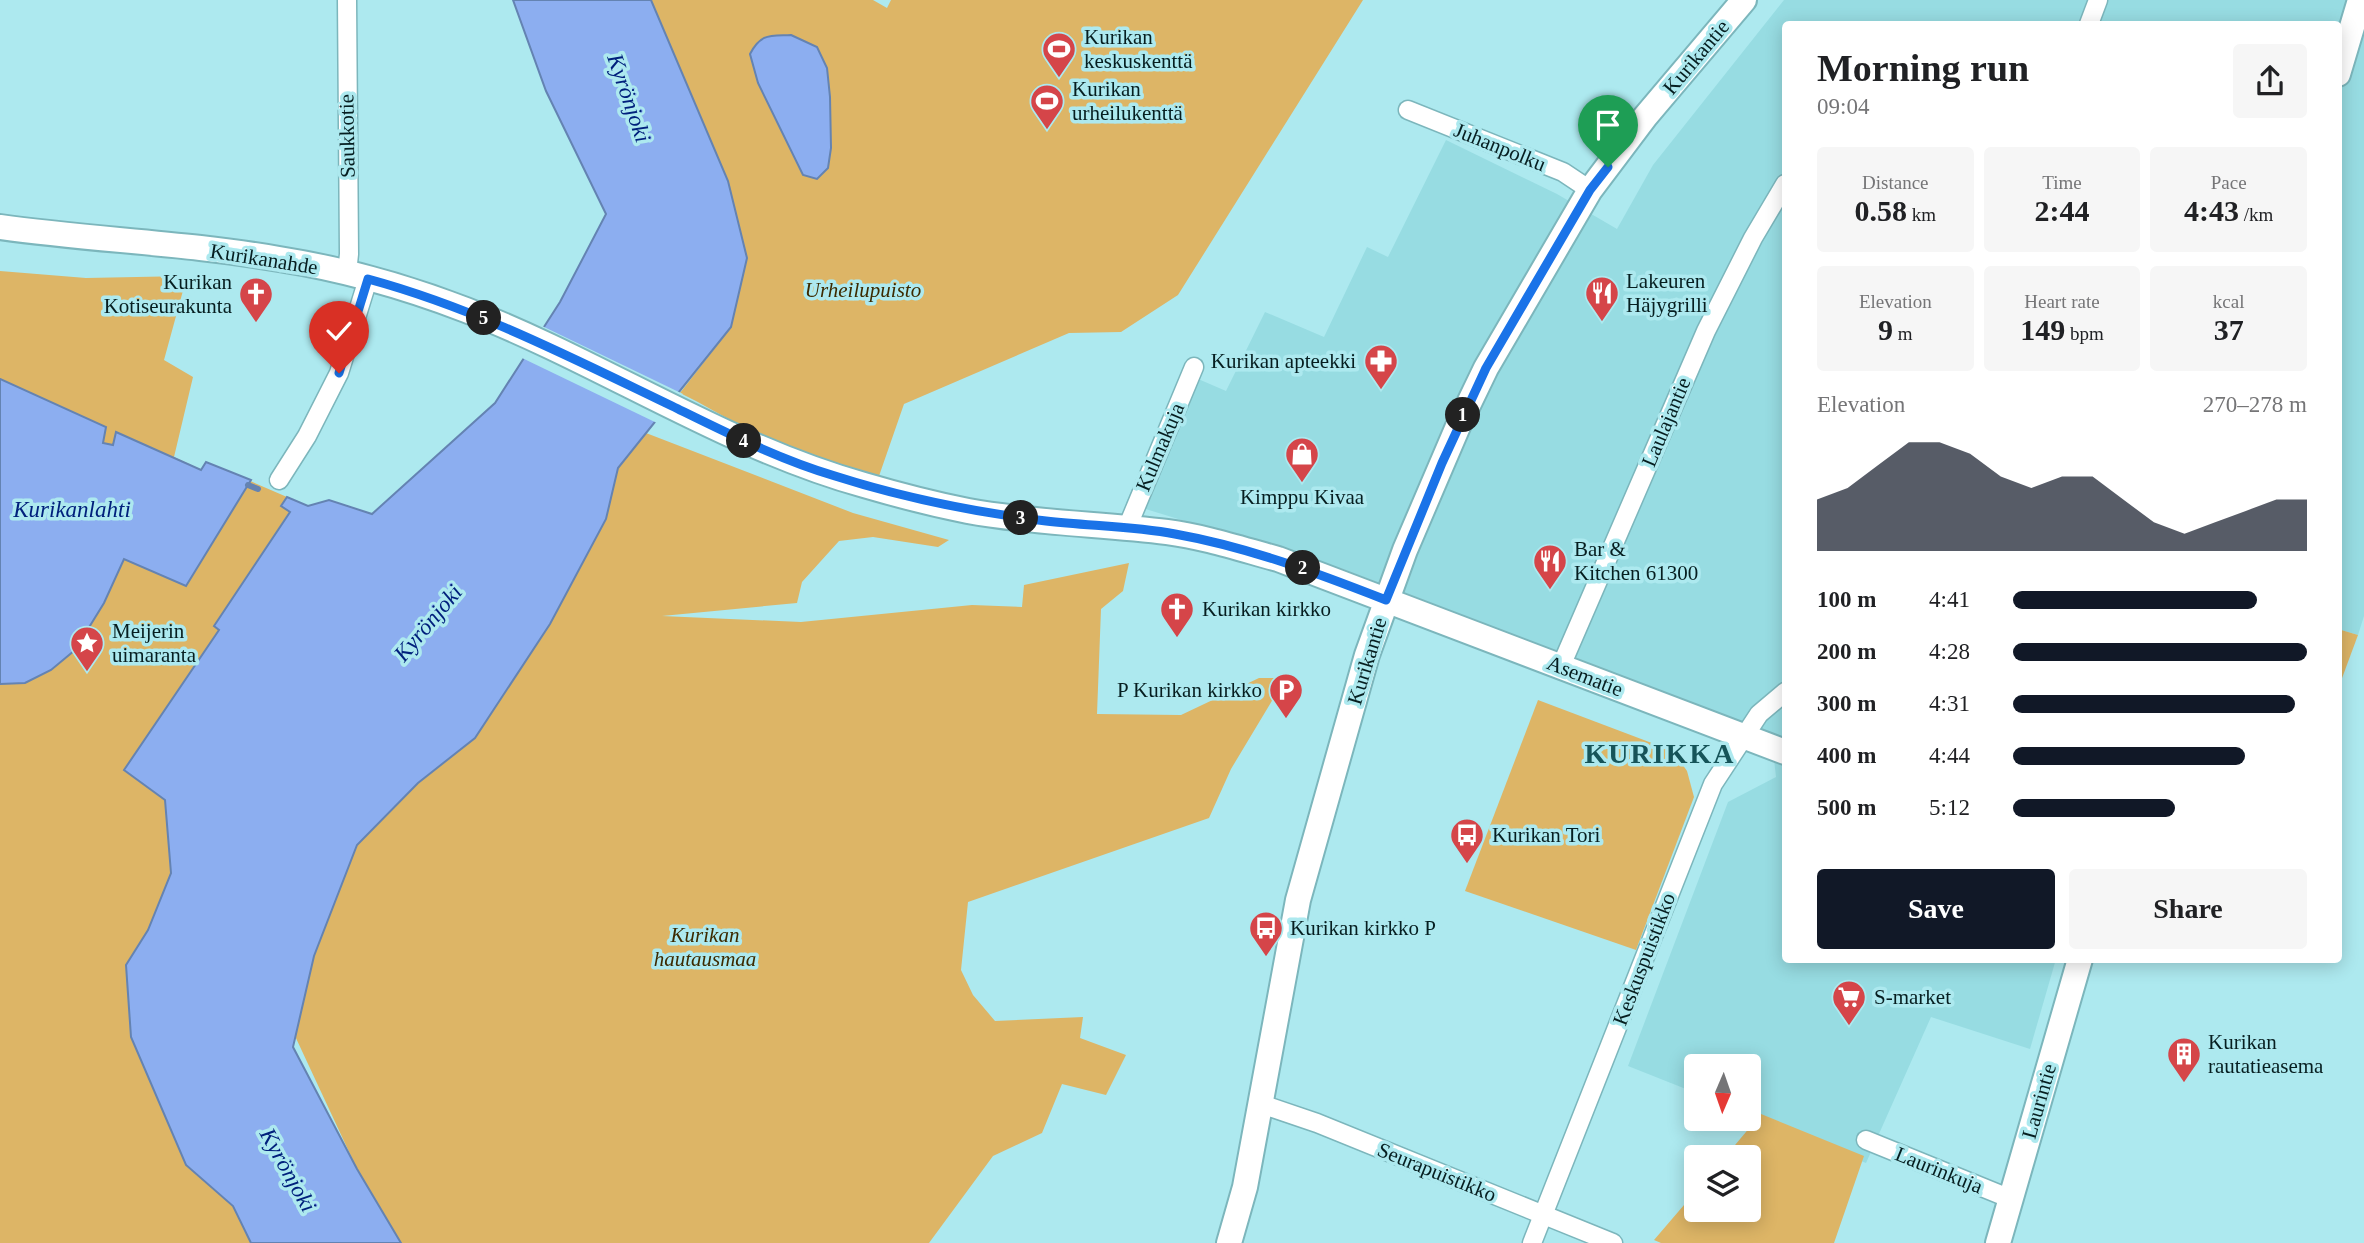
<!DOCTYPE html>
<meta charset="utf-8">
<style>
body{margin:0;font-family:Georgia,serif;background:#f6f6f6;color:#202124;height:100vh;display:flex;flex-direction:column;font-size:26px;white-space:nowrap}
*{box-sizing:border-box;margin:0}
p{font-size:23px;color:#757577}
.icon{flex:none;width:38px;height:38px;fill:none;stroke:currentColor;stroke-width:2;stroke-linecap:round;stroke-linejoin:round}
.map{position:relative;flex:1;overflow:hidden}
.drawer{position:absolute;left:1782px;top:21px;width:560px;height:942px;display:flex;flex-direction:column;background:#fff;border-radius:7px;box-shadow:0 4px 18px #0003}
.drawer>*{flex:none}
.needle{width:46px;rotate:182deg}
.tools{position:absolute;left:1684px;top:1054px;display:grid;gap:14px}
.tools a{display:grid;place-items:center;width:77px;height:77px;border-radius:7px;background:#fff;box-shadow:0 4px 18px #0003;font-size:35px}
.pin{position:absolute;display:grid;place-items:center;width:60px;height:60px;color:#fff;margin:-72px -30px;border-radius:50% 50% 50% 0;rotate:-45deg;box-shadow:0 0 7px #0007}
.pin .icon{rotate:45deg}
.km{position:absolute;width:35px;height:35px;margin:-18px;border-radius:50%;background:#222;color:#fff;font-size:19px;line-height:35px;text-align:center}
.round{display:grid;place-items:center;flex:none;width:74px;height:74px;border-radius:7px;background:#f6f6f6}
.overview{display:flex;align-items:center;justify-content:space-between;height:119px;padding:0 35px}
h1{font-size:38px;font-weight:700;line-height:52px}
.metrics{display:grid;grid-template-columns:repeat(3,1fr);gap:10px;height:119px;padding:7px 35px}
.metrics div{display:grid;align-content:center;border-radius:7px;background:#f6f6f6;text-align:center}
.metrics b{font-size:30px;font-weight:700}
.metrics small{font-size:19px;font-weight:400}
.metrics p{font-size:19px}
.chart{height:196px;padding:14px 35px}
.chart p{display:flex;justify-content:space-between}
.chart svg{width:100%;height:126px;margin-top:7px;fill:#111827;opacity:.7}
.cta{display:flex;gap:14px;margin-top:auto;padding:14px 35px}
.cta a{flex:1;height:80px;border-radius:7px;background:#111827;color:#fff;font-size:28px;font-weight:700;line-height:80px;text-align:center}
.cta a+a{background:#f6f6f6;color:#202124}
ul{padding:0 35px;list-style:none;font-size:23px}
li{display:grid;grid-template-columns:112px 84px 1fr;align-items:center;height:52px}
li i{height:18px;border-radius:9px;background:#111827}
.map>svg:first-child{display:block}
.built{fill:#97dce2}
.green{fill:#ddb566}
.water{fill:#8caef0;stroke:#6483b2;stroke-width:2}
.pier{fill:#ade9ef}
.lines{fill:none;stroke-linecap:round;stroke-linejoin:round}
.stream{stroke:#6483b2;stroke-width:6}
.street-casing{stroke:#7cb6bc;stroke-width:21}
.secondary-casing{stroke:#7cb6bc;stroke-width:28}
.street{stroke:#fff;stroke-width:18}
.secondary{stroke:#fff;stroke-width:24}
.route-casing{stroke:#fff;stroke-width:14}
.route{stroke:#1a73e8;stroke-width:9}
.labels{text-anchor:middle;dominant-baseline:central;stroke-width:7;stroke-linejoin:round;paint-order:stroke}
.poi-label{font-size:21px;fill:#061e20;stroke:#ade9ef;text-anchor:start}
.street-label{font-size:21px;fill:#061e20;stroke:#ade9ef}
.park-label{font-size:21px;font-style:italic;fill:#3d2a00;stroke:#ade9ef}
.water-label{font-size:23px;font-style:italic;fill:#00207c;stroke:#ade9ef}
.district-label{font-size:28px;font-weight:bold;letter-spacing:2px;fill:#165459;stroke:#ade9ef}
</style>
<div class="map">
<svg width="2364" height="1243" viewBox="0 0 2364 1243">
<rect width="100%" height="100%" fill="#ade9ef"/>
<path class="built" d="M1784,0H2364V616L2358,635L2338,629V24H1785V959H2056L2030,1049L1931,1017L1866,1163L1748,1115V1066H1696V1093L1628,1066L1728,802L1776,777L1771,733L1345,570L1126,503L1182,372L1226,391L1265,312L1324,337L1367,247L1388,257L1446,140L1557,194L1617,229L1653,165Z"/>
<g class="green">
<path d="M651,0H873L887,8L891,0H1363L1178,295L1121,332L1069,333L904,404L879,476C834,464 788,450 747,429C724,417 703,404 680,393L731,327L728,181Z"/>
<path d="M0,271L86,278L187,276L164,360L193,377L174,457L202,470L206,462L287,497L281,506L290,511L214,626L220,630L124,770L165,800L171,873L148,930L126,965L186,1165L233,1206L251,1243H0Z"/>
<path d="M646,433L853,513L949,540L938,547L873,537L839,541L802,582L797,603L662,616L801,622L972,605L1022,607L1024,585L1129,563L1123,591L1101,609L1097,714L1181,715L1259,678H1281L1273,699L1231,769L1209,818L968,902L961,970L973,995L995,1021L1083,1017L1080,1038L1126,1055L1106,1095L1062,1084L1042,1133L993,1156L929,1243H401L357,1169L295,1036L314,956L357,845L418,783L475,738L550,624L606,519L618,468Z"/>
<path d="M2338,629L2358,635L2338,689Z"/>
<path d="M1538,700L1673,751L1687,771L1694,797L1636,950L1465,891Z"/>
<path d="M1761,1114L1864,1156L1834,1243H1661L1654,1240L1696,1191V1209H1748V1157H1725Z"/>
</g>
<g class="water">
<path d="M513,0H651L728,181L747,258L731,327L618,468L606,519L550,624L475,738L418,783L357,845L314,956L293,1047L357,1169L401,1243H251L233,1206L186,1165L131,1037L126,965L148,930L171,873L165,800L124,770L219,630L214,626L290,512L281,506L287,497L308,506L329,500L372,514L495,403L560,302L606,214L546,91Z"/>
<path d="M791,35L817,47L827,68L830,97L831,148L828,168L817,179L803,175L758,83L750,54C761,33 770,36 791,35Z"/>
<path d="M0,379L106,427L103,443L113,445L116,432L201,470L206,462L251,480L186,586L124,559L104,603L75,650L51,670L25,683L0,684Z"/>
</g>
<path class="pier" d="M540,325L683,394L659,424L520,357Z"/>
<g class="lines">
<path class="stream" d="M248,485L258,489"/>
<g class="street-casing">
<g id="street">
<path d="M347,0L349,254L347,273"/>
<path d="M2089,24L2098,0"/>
<path d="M1408,110L1563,172L1590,190"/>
<path d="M279,480L307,436L339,373L368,279"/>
<path d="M1127,528L1194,367"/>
<path d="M1561,666L1706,331L1753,238L1785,184"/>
<path d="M1261,1104L1317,1123L1613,1243"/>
<path d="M1866,1140L2011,1199"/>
<path d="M1532,1243L1713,784L1759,714L1785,692"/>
</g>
</g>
<g class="secondary-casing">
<g id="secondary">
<path d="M2338,74L2360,0"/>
<path d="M0,227C93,240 187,243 279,259C343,269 406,287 466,310C601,362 724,446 864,485C898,495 933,504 968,511C1034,523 1101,524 1167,532C1205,537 1241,549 1278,559L1785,752"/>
<path d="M1229,1243L1245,1187L1298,900L1367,655L1405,550L1459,424L1486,368L1590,190L1645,117L1744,0"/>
<path d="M1998,1243L2080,959"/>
</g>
</g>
<use href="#street" class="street"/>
<use href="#secondary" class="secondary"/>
</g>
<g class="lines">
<g class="route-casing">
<path id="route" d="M339,373L368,279C475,308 572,358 672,406C725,432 778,459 835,476C904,498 974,512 1046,521C1089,526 1133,526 1175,534C1248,547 1317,573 1386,600L1442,463L1486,368L1590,190L1608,167"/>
</g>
<use href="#route" class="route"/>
</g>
<defs>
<g id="stadium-pin" transform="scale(1.75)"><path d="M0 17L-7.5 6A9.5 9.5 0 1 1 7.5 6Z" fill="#d54549" stroke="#ade9ef"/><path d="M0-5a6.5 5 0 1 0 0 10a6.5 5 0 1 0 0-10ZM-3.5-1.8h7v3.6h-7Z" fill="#fff"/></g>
<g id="restaurant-pin" transform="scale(1.75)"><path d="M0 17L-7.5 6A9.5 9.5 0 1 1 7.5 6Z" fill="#d54549" stroke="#ade9ef"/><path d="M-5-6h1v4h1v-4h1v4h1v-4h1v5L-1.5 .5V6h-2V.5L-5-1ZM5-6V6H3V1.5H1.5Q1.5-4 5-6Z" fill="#fff"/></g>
<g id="church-pin" transform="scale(1.75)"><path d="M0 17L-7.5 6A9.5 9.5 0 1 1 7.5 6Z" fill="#d54549" stroke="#ade9ef"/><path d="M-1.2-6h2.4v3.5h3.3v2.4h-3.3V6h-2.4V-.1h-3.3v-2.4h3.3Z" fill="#fff"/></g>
<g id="pharmacy-pin" transform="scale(1.75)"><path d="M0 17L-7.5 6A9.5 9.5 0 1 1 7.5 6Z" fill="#d54549" stroke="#ade9ef"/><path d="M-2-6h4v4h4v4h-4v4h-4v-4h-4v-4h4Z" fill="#fff"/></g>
<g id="shop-pin" transform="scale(1.75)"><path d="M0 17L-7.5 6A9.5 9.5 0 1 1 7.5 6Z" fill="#d54549" stroke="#ade9ef"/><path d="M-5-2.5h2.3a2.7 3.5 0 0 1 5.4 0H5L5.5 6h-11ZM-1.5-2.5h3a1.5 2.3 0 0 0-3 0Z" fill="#fff"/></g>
<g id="sight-pin" transform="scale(1.75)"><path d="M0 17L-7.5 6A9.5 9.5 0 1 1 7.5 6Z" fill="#d54549" stroke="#ade9ef"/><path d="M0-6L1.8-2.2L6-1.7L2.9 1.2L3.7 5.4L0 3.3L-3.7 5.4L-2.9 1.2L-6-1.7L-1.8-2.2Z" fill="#fff"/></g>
<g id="parking-pin" transform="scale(1.75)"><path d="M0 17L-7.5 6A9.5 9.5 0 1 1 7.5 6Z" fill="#d54549" stroke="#ade9ef"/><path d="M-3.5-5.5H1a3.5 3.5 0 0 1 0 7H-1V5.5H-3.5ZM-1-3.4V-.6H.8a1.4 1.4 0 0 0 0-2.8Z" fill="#fff"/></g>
<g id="bus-pin" transform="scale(1.75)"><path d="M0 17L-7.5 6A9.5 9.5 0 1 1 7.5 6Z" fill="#d54549" stroke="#ade9ef"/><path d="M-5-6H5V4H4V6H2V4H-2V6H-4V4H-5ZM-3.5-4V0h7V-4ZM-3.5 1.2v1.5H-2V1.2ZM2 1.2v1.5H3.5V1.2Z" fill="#fff"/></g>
<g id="supermarket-pin" transform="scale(1.75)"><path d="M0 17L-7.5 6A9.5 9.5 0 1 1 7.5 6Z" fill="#d54549" stroke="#ade9ef"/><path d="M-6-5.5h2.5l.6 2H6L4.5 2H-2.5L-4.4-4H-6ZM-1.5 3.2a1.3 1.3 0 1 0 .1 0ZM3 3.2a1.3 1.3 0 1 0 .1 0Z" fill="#fff"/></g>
<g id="building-pin" transform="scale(1.75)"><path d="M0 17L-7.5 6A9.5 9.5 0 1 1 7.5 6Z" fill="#d54549" stroke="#ade9ef"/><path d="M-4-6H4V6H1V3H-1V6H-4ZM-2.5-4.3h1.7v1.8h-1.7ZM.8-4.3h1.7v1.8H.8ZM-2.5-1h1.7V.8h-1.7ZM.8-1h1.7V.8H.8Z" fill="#fff"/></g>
</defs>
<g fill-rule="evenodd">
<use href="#stadium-pin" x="1059" y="49"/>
<use href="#stadium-pin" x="1047" y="101"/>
<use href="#restaurant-pin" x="1602" y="293"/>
<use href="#church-pin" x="256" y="294"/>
<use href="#pharmacy-pin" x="1381" y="361"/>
<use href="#shop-pin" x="1302" y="454"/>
<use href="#restaurant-pin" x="1550" y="561"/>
<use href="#church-pin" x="1177" y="609"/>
<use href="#sight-pin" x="87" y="643"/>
<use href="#parking-pin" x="1286" y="690"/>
<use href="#bus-pin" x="1467" y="835"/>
<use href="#bus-pin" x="1266" y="928"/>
<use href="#supermarket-pin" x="1849" y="997"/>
<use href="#building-pin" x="2184" y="1054"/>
</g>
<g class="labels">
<g class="poi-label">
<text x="1084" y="37">Kurikan<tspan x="1084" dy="24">keskuskenttä</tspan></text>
<text x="1072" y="89">Kurikan<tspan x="1072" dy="24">urheilukenttä</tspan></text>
<text x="1626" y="281">Lakeuren<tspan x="1626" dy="24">Häjygrilli</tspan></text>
<text x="232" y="282" text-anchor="end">Kurikan<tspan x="232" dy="24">Kotiseurakunta</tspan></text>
<text x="1356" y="361" text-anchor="end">Kurikan apteekki</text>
<text x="1302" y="497" text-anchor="middle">Kimppu Kivaa</text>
<text x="1574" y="549">Bar &amp;<tspan x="1574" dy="24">Kitchen 61300</tspan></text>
<text x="1202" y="609">Kurikan kirkko</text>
<text x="112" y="631">Meijerin<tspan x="112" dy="24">uimaranta</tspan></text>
<text x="1262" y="690" text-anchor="end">P Kurikan kirkko</text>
<text x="1492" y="835">Kurikan Tori</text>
<text x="1290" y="928">Kurikan kirkko P</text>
<text x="1874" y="997">S-market</text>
<text x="2208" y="1042">Kurikan<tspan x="2208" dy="24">rautatieasema</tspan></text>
</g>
<g class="street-label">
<text transform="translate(1696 57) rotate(-50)">Kurikantie</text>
<text transform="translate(347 136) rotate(-91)">Saukkotie</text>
<text transform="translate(1500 147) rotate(22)">Juhanpolku</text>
<text transform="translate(264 259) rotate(9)">Kurikanahde</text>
<text transform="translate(1666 422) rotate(-67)">Laulajantie</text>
<text transform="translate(1160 447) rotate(-67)">Kulmakuja</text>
<text transform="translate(1367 661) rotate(-73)">Kurikantie</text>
<text transform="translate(1585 676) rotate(21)">Asematie</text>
<text transform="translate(1644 959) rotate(-69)">Keskuspuistikko</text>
<text transform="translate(2039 1101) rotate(-74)">Laurintie</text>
<text transform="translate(1939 1170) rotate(22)">Laurinkuja</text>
<text transform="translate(1437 1172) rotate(22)">Seurapuistikko</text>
</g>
<g class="park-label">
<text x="863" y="290">Urheilupuisto</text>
<text x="705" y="935">Kurikan<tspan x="705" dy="24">hautausmaa</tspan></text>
</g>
<g class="water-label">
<text transform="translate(629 98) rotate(71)">Kyrönjoki</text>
<text x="72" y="509">Kurikanlahti</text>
<text transform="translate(428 623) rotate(-50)">Kyrönjoki</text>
<text transform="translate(288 1170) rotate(61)">Kyrönjoki</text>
</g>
<g class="district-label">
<text x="1660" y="753">KURIKKA</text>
</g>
</g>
</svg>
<div class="tools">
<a><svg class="needle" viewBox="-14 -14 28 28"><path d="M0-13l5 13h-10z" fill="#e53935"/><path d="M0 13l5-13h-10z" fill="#757577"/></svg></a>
<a><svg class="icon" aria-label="layers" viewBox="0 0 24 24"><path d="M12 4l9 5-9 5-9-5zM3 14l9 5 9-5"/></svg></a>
</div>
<div class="pin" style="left:1608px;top:167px;background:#1e9e55"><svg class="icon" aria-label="arrive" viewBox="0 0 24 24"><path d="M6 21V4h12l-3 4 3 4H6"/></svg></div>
<div class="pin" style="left:339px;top:373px;background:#d93025"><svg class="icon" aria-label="check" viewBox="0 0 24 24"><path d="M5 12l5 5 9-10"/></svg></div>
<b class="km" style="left:1463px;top:415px">1</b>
<b class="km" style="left:1303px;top:568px">2</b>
<b class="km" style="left:1021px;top:518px">3</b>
<b class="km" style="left:744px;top:441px">4</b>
<b class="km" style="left:484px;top:318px">5</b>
<section class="drawer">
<div class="overview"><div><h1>Morning run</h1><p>09:04</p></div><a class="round"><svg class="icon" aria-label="share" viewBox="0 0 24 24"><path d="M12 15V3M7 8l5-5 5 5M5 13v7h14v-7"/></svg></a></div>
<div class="metrics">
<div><p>Distance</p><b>0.58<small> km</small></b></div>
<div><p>Time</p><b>2:44</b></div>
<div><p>Pace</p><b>4:43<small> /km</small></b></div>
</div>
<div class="metrics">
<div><p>Elevation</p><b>9<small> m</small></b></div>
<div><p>Heart rate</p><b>149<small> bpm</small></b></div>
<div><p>kcal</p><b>37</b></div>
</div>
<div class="chart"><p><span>Elevation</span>270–278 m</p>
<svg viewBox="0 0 160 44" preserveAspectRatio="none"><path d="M0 44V26L10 22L20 14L30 6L40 6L50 10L60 18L70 22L80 18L90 18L100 26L110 34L120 38L130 34L140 30L150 26L160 26V44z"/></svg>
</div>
<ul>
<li><b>100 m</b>4:41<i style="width:83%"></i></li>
<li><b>200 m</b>4:28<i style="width:100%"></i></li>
<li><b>300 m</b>4:31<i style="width:96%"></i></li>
<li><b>400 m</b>4:44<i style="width:79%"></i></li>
<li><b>500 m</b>5:12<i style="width:55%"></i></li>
</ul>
<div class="cta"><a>Save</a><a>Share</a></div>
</section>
</div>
